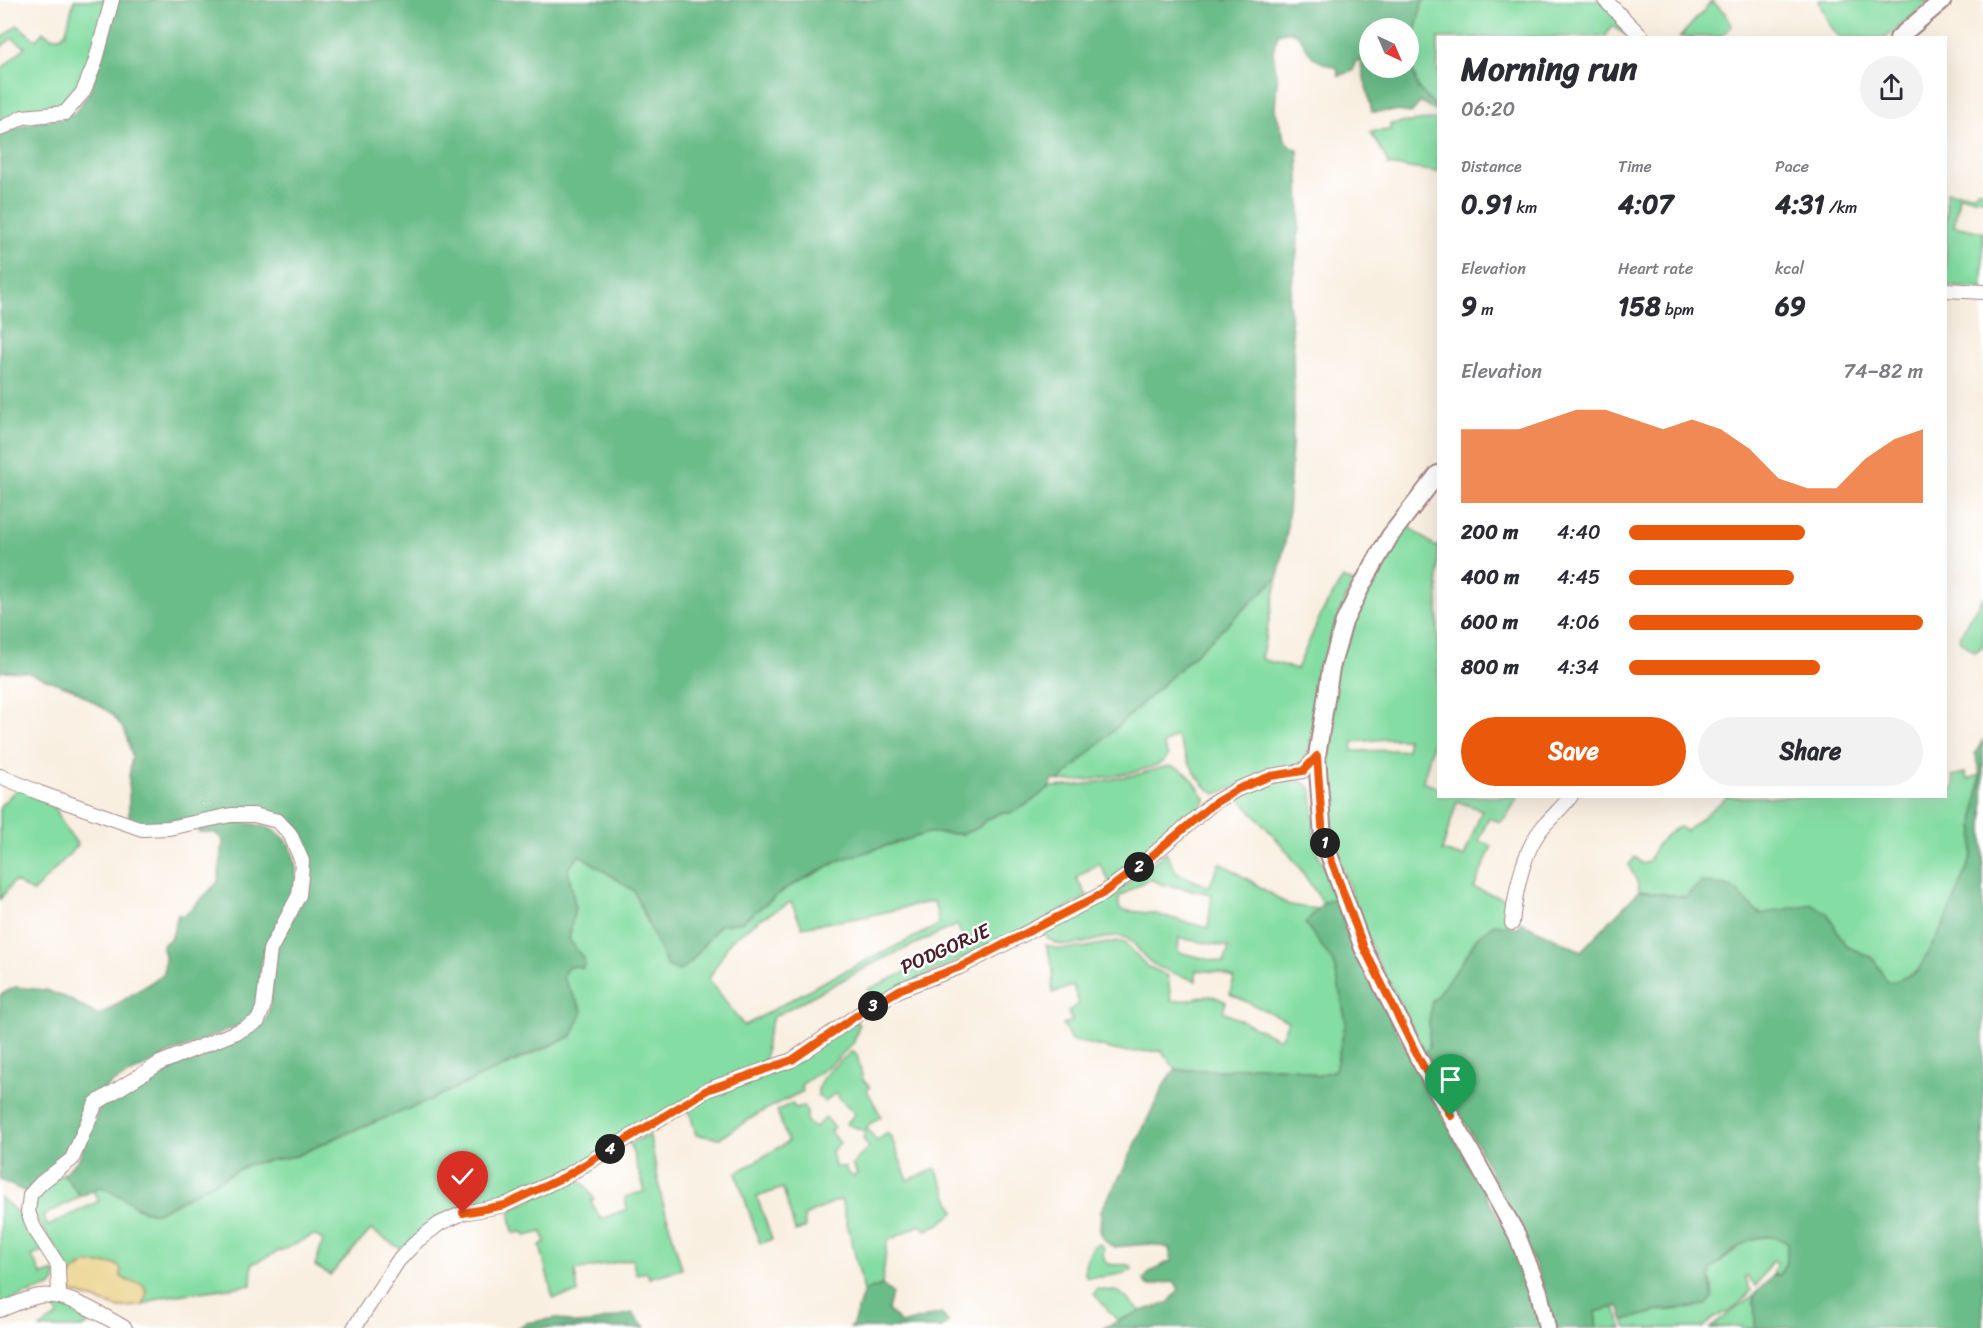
<!DOCTYPE html>
<meta charset="utf-8">
<style>
body{margin:0;font-family:Sriracha,sans-serif;background:#f2f2f3;color:#2b2b33;height:100vh;display:flex;flex-direction:column;font-size:22px;white-space:nowrap}
*{box-sizing:border-box;margin:0}
p{font-size:20px;color:#7c7c81}
.icon{flex:none;width:33px;height:33px;fill:none;stroke:currentColor;stroke-width:2;stroke-linecap:round;stroke-linejoin:round}
.map{position:relative;flex:1;overflow:hidden}
.side{position:absolute;left:1437px;top:36px;width:510px;height:762px;display:flex;flex-direction:column;background:#fff;border-radius:0px;box-shadow:0 6px 24px #0002}
.side>*{flex:none}
.needle{width:39px;rotate:136deg}
.fabs{position:absolute;left:1359px;top:18px;display:grid;gap:12px}
.fabs a{display:grid;place-items:center;width:60px;height:60px;border-radius:50%;background:#fff;box-shadow:0 6px 24px #0002;font-size:30px}
.pin{position:absolute;display:grid;place-items:center;width:51px;height:51px;color:#fff;margin:-62px -26px;border-radius:50% 50% 50% 0;rotate:-45deg;box-shadow:0 0 6px #0007}
.pin .icon{rotate:45deg}
.km{position:absolute;width:30px;height:30px;margin:-15px;border-radius:50%;background:#222;color:#fff;font-size:16px;line-height:30px;text-align:center}
.round{display:grid;place-items:center;flex:none;width:63px;height:63px;border-radius:32px;background:#f2f2f3}
.summary{display:flex;align-items:center;justify-content:space-between;height:102px;padding:0 24px}
h1{font-size:33px;font-weight:800;line-height:45px}
.stats{display:grid;grid-template-columns:repeat(3,1fr);gap:9px;height:102px;padding:6px 24px}
.stats div{display:grid;align-content:center}
.stats b{font-size:26px;font-weight:800}
.stats small{font-size:16px;font-weight:400}
.stats p{font-size:16px}
.chart{height:168px;padding:12px 24px}
.chart p{display:flex;justify-content:space-between}
.chart svg{width:100%;height:108px;margin-top:6px;fill:#ea580c;opacity:.7}
.action{display:flex;gap:12px;margin-top:auto;padding:12px 24px}
.action a{flex:1;height:69px;border-radius:36px;background:#ea580c;color:#fff;font-size:24px;font-weight:800;line-height:69px;text-align:center}
.action a+a{background:#f2f2f3;color:#2b2b33}
ul{padding:0 24px;list-style:none;font-size:20px}
li{display:grid;grid-template-columns:96px 72px 1fr;align-items:center;height:45px}
li i{height:15px;border-radius:8px;background:#ea580c}
.map>svg:first-child{display:block}
.green{fill:#84dda2;stroke:#677e66;stroke-width:1.5;fill-rule:evenodd}
.forest{fill:#6bbc88;stroke:#5a6e5a;stroke-width:1.5;fill-rule:evenodd}
.sand{fill:#eeda9e;stroke:#9c7c64;stroke-width:1.5}
.lines{fill:none;stroke-linecap:round;stroke-linejoin:round}
.minor-casing{stroke:#a28786;stroke-width:16}
.major-casing{stroke:#a28786;stroke-width:20}
.minor{stroke:#fff;stroke-width:14}
.major{stroke:#fff;stroke-width:16}
.route-casing{stroke:#fff;stroke-width:12}
.route{stroke:#ea580c;stroke-width:8}
.labels{text-anchor:middle;dominant-baseline:central;stroke-width:5;stroke-linejoin:round;paint-order:stroke}
.street-label{font-size:20px;fill:#4a1f2b;stroke:#fff}
</style>
<div class="map">
<svg width="1983" height="1328" viewBox="0 0 1983 1328">
<rect width="100%" height="100%" fill="#fff"/>
<filter id="ink" filterUnits="userSpaceOnUse"><feTurbulence type="fractalNoise" baseFrequency=".0167" numOctaves="2"/><feDisplacementMap in="SourceGraphic" scale="12" xChannelSelector="R" yChannelSelector="G"/><feConvolveMatrix kernelMatrix="1 2 1 2 8 2 1 2 1" color-interpolation-filters="sRGB"/></filter>
<filter id="wash" filterUnits="userSpaceOnUse"><feTurbulence type="fractalNoise" baseFrequency=".008" numOctaves="4" result="noise"/><feDisplacementMap in="SourceGraphic" scale="24" xChannelSelector="R" yChannelSelector="G"/><feGaussianBlur stdDeviation="1.35" result="paint"/><feColorMatrix in="noise" values="0 0 0 0 0 0 0 0 0 0 0 0 0 0 0 0 0 1.4 0 .05"/><feComposite in="paint" operator="in"/></filter>
<g filter="url(#wash)">
<rect width="100%" height="100%" fill="#f9efe1"/>
<g class="green">
<path d="M74,0H109L82,89L59,110L0,125V70L25,47L12,38L0,48V40L17,25L36,40L43,32L51,37H60L66,32Z"/>
<path d="M1423,0H1601L1641,37H1630L1612,26L1605,37L1438,38V109L1418,88L1409,57Z"/>
<path d="M1818,0H1930L1886,38L1840,37C1829,28 1824,13 1818,0Z"/>
<path d="M1712,1L1726,14L1732,26L1720,37H1680Z"/>
<path d="M1438,119V172L1388,165L1384,154L1370,132L1390,130V124Z"/>
<path d="M1977,190L1983,191V199L1959,196L1954,226L1983,232V289L1946,286V192L1975,194Z"/>
<path d="M1406,524L1436,547L1438,545V731H1436L1423,782L1438,788V796L1518,797L1506,817L1500,822L1488,818L1479,841L1492,846L1474,888L1511,901L1507,926L1478,936L1429,1021V1048L1425,1052L1371,947L1335,847L1326,787L1324,763L1333,710L1334,677L1341,647L1368,584ZM1387,739H1407V750L1352,751L1353,742ZM1457,801L1482,810L1464,857L1442,851Z"/>
<path d="M1278,577L1261,659L1297,669L1321,614L1343,578L1353,582C1328,635 1316,689 1310,747L1305,759L1295,766L1216,794C1201,787 1191,767 1184,752C1181,746 1180,740 1175,736L1163,745L1168,756C1168,756 1163,762 1162,762C1144,773 1079,783 1059,781Z"/>
<path d="M1983,598V646L1975,652L1959,640L1968,620Z"/>
<path d="M1168,766C1189,768 1195,784 1206,800L1202,805L1110,883L1099,863L1076,878L1088,897L1035,925L874,999L868,989L966,945L957,925L880,960L773,1017L766,1041L765,1067L735,1075L563,1174L482,1207L402,1250L371,1230L330,1275L315,1266L323,1240L314,1235L252,1264L251,1285L162,1297L144,1305L147,1291L121,1277V1269L115,1264C88,1267 80,1257 66,1286L63,1260L35,1217L34,1198L40,1188L63,1174L81,1196L43,1216L48,1226L99,1201L93,1191L101,1187L125,1199L138,1209L157,1213L249,1164L296,1156L342,1135L421,1104L572,1036L569,987L562,978L567,968L575,966L569,939L575,906L568,869L580,855L634,891L667,966L679,971L690,963L719,925L742,922L787,888L840,860L928,833L962,834L976,829L987,820L1000,813H1011L1028,804L1050,787L1083,785L1139,774ZM934,901L939,925L823,982L744,1026L709,979L731,940L762,918L791,902L802,927L863,917Z"/>
<path d="M1965,773L1967,779L1980,775L1972,855L1954,903L1922,965C1915,975 1899,983 1887,981L1873,958L1846,946L1827,913L1811,905L1762,914L1754,910L1739,893L1690,892L1687,897L1639,891C1639,880 1632,875 1629,865L1635,857L1642,864L1649,861C1656,844 1663,836 1679,827L1686,831L1727,797L1946,796V793L1951,792L1954,786L1952,776Z"/>
<path d="M1288,779C1299,779 1305,782 1312,790L1315,846L1337,897L1323,903L1299,867L1281,844L1236,795L1271,782Z"/>
<path d="M20,786L53,803L64,826L78,845L33,892L14,881L0,899V806Z"/>
<path d="M1166,852L1177,873L1209,887L1220,862L1289,905L1318,909L1305,923L1334,963L1346,1022L1335,1070L1317,1076L1296,1068L1252,1066L1225,1070H1176L1162,1051L1123,1052L1071,1040L1063,1024L1072,1021L1068,1011L1079,1004L1073,986L1052,993L1053,968L1046,945L1059,949L1081,948L1117,941L1125,943L1147,966L1168,976L1171,1001L1189,1000L1211,995L1226,1002L1223,1012L1280,1039L1288,1021L1230,994L1234,978L1218,972L1196,970V981C1183,976 1159,970 1149,961C1138,952 1132,935 1116,936C1093,938 1058,958 1042,931L1095,904L1127,884ZM1147,880H1153L1161,884L1212,894L1208,928L1156,914L1121,910L1119,907V897ZM1179,938L1229,947L1224,963L1178,952Z"/>
<path d="M855,1020L859,1025L854,1042L833,1063L801,1085L803,1091L761,1112L720,1138L696,1135L688,1106Z"/>
<path d="M851,1052L855,1053L857,1055L863,1080L870,1087L867,1090L881,1116L866,1127L877,1141L887,1133L891,1137L908,1180L936,1169L955,1212L939,1224L926,1230L920,1225L887,1241L882,1285L864,1291L841,1199L804,1216L805,1228L795,1231L783,1188L757,1197L772,1239L760,1244L736,1173L788,1142L777,1111L792,1103L795,1108L803,1106L807,1112V1122L814,1128L826,1117L834,1127L830,1132L840,1143L832,1151L835,1167H845L847,1172L854,1177L857,1173L852,1165L869,1147L863,1139L865,1131L846,1124L855,1114L835,1093L825,1102L818,1096C816,1076 838,1064 851,1052Z"/>
<path d="M650,1136L661,1196L682,1269L649,1278L647,1272L636,1274L632,1259L575,1271L578,1293L553,1298L540,1245L545,1242L542,1232L526,1236L523,1232L513,1233L510,1215L514,1208L573,1177L585,1185L594,1199L591,1201L601,1219L627,1209L625,1197L645,1191L630,1144L643,1137Z"/>
<path d="M0,1197L18,1213L26,1209L45,1250L32,1256L42,1275L56,1271L55,1281L50,1287L18,1297L0,1306Z"/>
<path d="M1766,1237H1778L1787,1243V1263L1779,1275H1773L1777,1263L1772,1261L1756,1286L1747,1276L1745,1277L1751,1291L1735,1308L1712,1319L1703,1328H1627L1624,1320L1659,1311L1695,1308L1712,1287L1710,1278L1711,1269L1749,1239Z"/>
<path d="M1100,1244L1104,1248C1100,1273 1116,1261 1131,1266L1132,1270C1125,1275 1095,1278 1086,1277C1082,1267 1088,1255 1094,1246Z"/>
<path d="M1097,1289L1119,1292L1141,1311L1118,1321L1094,1294Z"/>
<path d="M1754,1295L1755,1328H1742L1741,1326L1710,1328Z"/>
<path d="M51,1299L90,1313L87,1325L81,1328H40L58,1316Z"/>
<path d="M1615,1307L1622,1328H1597L1595,1312Z"/>
</g>
<g class="forest">
<path d="M116,0H1423L1409,57L1418,88L1438,109V113L1423,103H1420L1411,113L1395,111L1372,112L1360,60L1355,62L1353,71L1339,76L1337,68C1330,65 1320,63 1314,58C1301,45 1302,25 1278,34L1273,51L1277,79L1275,110L1286,142L1292,148L1298,149L1300,212L1297,252L1289,302L1293,343L1294,408L1287,532L1278,577L1059,781L1053,780L1050,787L1028,804L1011,813H1000L987,820L976,829L962,834L928,833L840,860L787,888L741,922L719,925L690,963L679,971L667,966L634,891L580,855L568,869L575,906L569,939L585,961L583,968L575,966L567,968L563,978L583,1011L572,1036L523,1057L421,1104L342,1135L296,1156L249,1164L157,1213C143,1212 138,1207 127,1200C119,1195 109,1191 101,1187L81,1196L63,1174L78,1160L103,1100L172,1063L251,1032L266,1021L270,1005L273,954L303,899L309,876L306,853L274,815L159,824L129,823V778L132,756L125,731L111,713L73,689L26,672L2,671L0,673V133L35,122L62,119L77,111L90,91ZM1370,28H1408V68H1370Z"/>
<path d="M1983,740V1328H1755L1754,1295L1773,1275H1779L1787,1263V1243C1757,1224 1733,1251 1711,1269L1710,1278L1713,1298L1706,1305L1659,1311L1624,1320L1619,1306L1595,1312L1597,1328H1556L1537,1269L1478,1146L1425,1052L1429,1048V1021L1432,1002L1466,956L1478,936L1494,924L1518,927L1521,922L1581,951L1639,891L1686,897L1701,882C1714,884 1729,884 1739,893C1747,901 1751,909 1761,914L1811,904L1827,913L1846,946L1873,958L1887,981L1893,982L1917,972L1945,922L1962,882L1972,855L1975,813L1980,783L1979,766L1975,753Z"/>
<path d="M225,822C257,822 290,826 295,863C297,874 297,885 294,895C289,915 270,931 264,951C255,975 268,1001 250,1021L166,1055L112,1083L97,1094L71,1155L26,1192L0,1180V995L15,987L45,990L67,998L95,1014H102L164,974L165,955L162,946L172,937L178,914L182,916L190,910L218,882C219,868 223,854 223,840L215,833L198,832L197,828Z"/>
<path d="M1337,897L1372,986L1514,1246L1541,1328H1103L1141,1311L1168,1303L1179,1290L1175,1282L1163,1283L1150,1286L1145,1283L1144,1279L1150,1272L1172,1260L1169,1248L1150,1244L1113,1247L1105,1241L1100,1231L1101,1211L1123,1170L1166,1081L1176,1070H1225L1252,1066L1296,1068L1317,1076L1335,1070L1346,1022L1334,963L1305,923L1323,903Z"/>
<path d="M882,1285L892,1293L888,1310L901,1324L941,1313L948,1322L942,1328H850L853,1324L864,1291Z"/>
<path d="M632,1313L645,1328H518L526,1323L556,1318L576,1324L589,1323Z"/>
</g>
<path class="sand" d="M86,1264H115L121,1269V1277L128,1281L142,1284L147,1291L144,1305L119,1308L72,1292L66,1286L73,1272Z"/>
</g>
<g filter="url(#ink)">
<g class="lines">
<g class="minor-casing">
<g id="minor">
<path d="M1605,0L1643,38"/>
<path d="M0,129L23,117L65,113L83,92L95,63L112,0"/>
<path d="M1946,290L1983,292"/>
<path d="M0,776L40,793L142,829L169,828L231,815H254L278,821L290,834L302,861L301,877L299,895L270,950L263,1008L258,1021L239,1031L160,1063L96,1103L72,1159L41,1183L30,1195L28,1212L34,1228L58,1265L59,1297"/>
<path d="M1512,923C1515,894 1523,851 1542,828C1551,817 1562,808 1571,796"/>
<path d="M0,1310C11,1306 23,1300 35,1297C62,1289 102,1315 125,1328"/>
<path d="M354,1328L398,1261L417,1241L439,1224L463,1213L505,1205L566,1176L707,1090L792,1060L859,1014L901,989L960,967L1102,894L1141,865L1213,803L1238,789L1271,776L1303,771L1317,756"/>
</g>
</g>
<g class="major-casing">
<g id="major">
<path d="M1898,38L1943,0"/>
<path d="M1438,474L1390,536L1362,585L1344,622L1331,668L1317,756L1323,838L1363,948L1417,1055L1517,1235L1539,1292L1547,1328"/>
</g>
</g>
<use href="#minor" class="minor"/>
<use href="#major" class="major"/>
</g>
</g>
<g class="lines" filter="url(#ink)">
<g class="route-casing">
<path id="route" d="M463,1213L505,1205L566,1176L707,1090L792,1060L859,1014L901,989L960,967L1102,894L1141,865L1213,804L1238,789L1271,776L1303,771L1317,756L1323,838L1364,948L1417,1055L1451,1116"/>
</g>
<use href="#route" class="route"/>
</g>
<g class="labels">
<g class="street-label">
<text transform="translate(945 949) rotate(-24)">PODGORJE</text>
</g>
</g>
</svg>
<div class="fabs">
<a><svg class="needle" viewBox="-14 -14 28 28"><path d="M0-13l5 13h-10z" fill="#e53935"/><path d="M0 13l5-13h-10z" fill="#7c7c81"/></svg></a>
</div>
<div class="pin" style="left:1451px;top:1116px;background:#1e9e55"><svg class="icon" aria-label="arrive" viewBox="0 0 24 24"><path d="M6 21V4h12l-3 4 3 4H6"/></svg></div>
<div class="pin" style="left:463px;top:1213px;background:#d93025"><svg class="icon" aria-label="check" viewBox="0 0 24 24"><path d="M5 12l5 5 9-10"/></svg></div>
<b class="km" style="left:1325px;top:843px">1</b>
<b class="km" style="left:1139px;top:867px">2</b>
<b class="km" style="left:873px;top:1006px">3</b>
<b class="km" style="left:610px;top:1149px">4</b>
<section class="side">
<div class="summary"><div><h1>Morning run</h1><p>06:20</p></div><a class="round"><svg class="icon" aria-label="share" viewBox="0 0 24 24"><path d="M12 15V3M7 8l5-5 5 5M5 13v7h14v-7"/></svg></a></div>
<div class="stats">
<div><p>Distance</p><b>0.91<small> km</small></b></div>
<div><p>Time</p><b>4:07</b></div>
<div><p>Pace</p><b>4:31<small> /km</small></b></div>
</div>
<div class="stats">
<div><p>Elevation</p><b>9<small> m</small></b></div>
<div><p>Heart rate</p><b>158<small> bpm</small></b></div>
<div><p>kcal</p><b>69</b></div>
</div>
<div class="chart"><p><span>Elevation</span>74–82 m</p>
<svg viewBox="0 0 160 44" preserveAspectRatio="none"><path d="M0 44V14L10 14L20 14L30 10L40 6L50 6L60 10L70 14L80 10L90 14L100 22L110 34L120 38L130 38L140 26L150 18L160 14V44z"/></svg>
</div>
<ul>
<li><b>200 m</b>4:40<i style="width:60%"></i></li>
<li><b>400 m</b>4:45<i style="width:56%"></i></li>
<li><b>600 m</b>4:06<i style="width:100%"></i></li>
<li><b>800 m</b>4:34<i style="width:65%"></i></li>
</ul>
<div class="action"><a>Save</a><a>Share</a></div>
</section>
</div>
